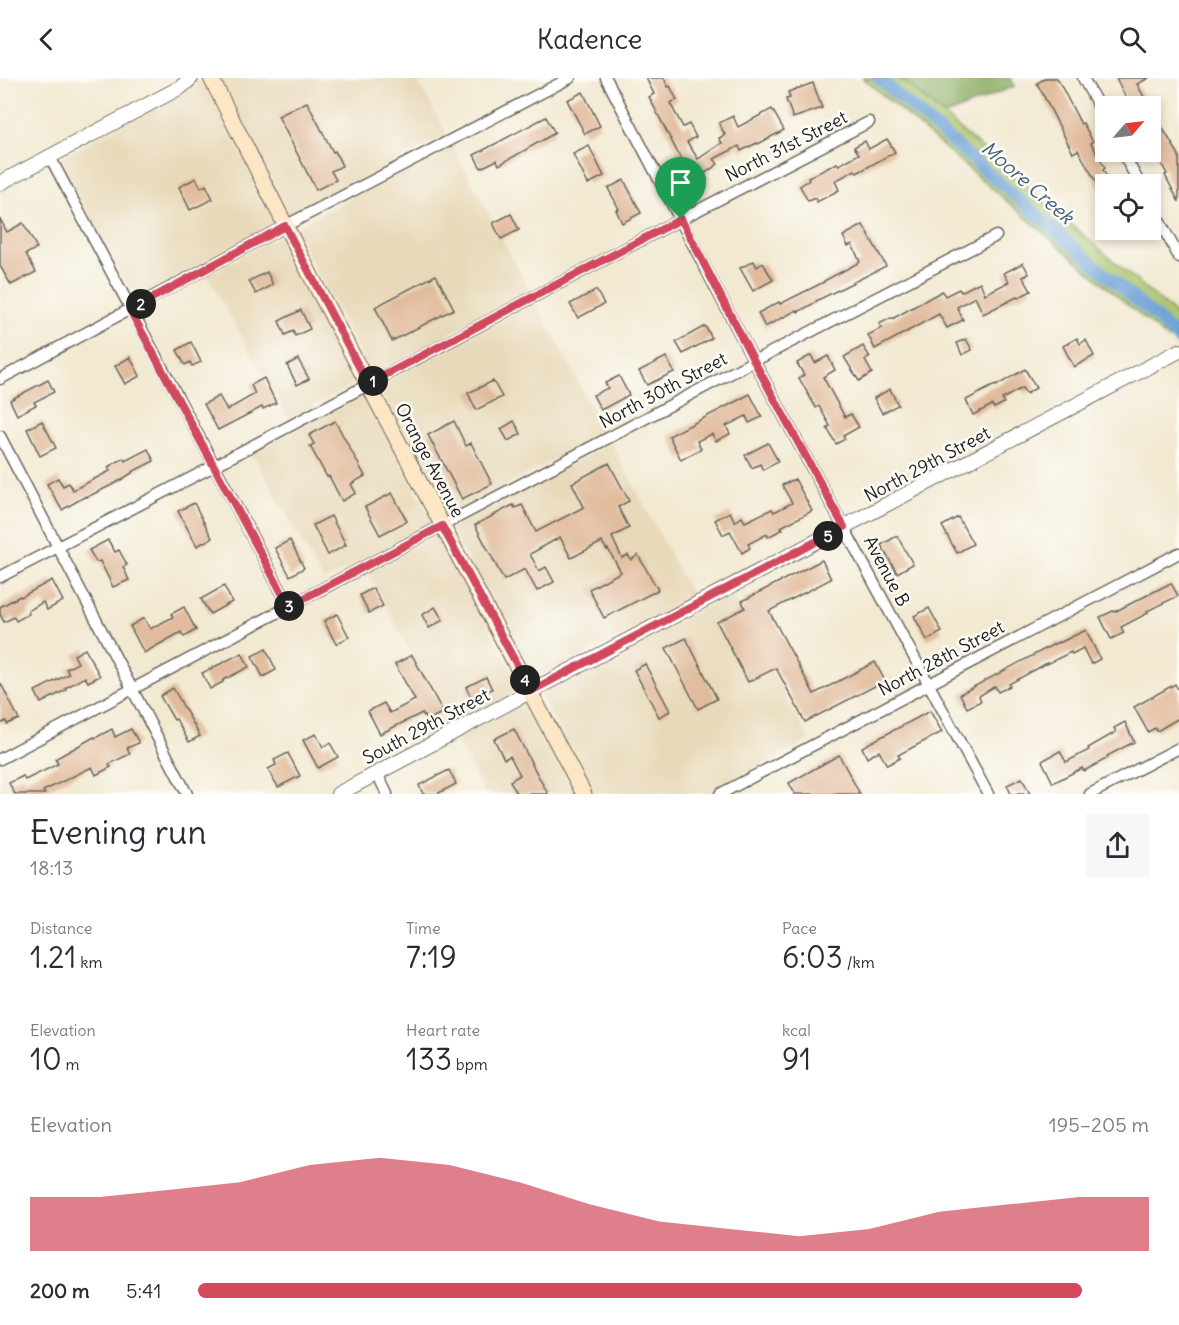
<!DOCTYPE html>
<meta charset="utf-8">
<style>
body{margin:0;font-family:Delius,sans-serif;background:#f7f7f7;color:#2b2b33;height:100vh;display:flex;flex-direction:column;font-size:22px;white-space:nowrap}
*{box-sizing:border-box;margin:0}
p{font-size:20px;color:#7c7c81}
.icon{flex:none;width:33px;height:33px;fill:none;stroke:currentColor;stroke-width:2;stroke-linecap:round;stroke-linejoin:round}
.map{position:relative;height:716px;overflow:hidden}
.drawer{display:flex;flex-direction:column;background:#fff;flex:1}
.drawer>*{flex:none}
.needle{width:39px;rotate:62deg}
.tools{position:absolute;left:1095px;top:18px;display:grid;gap:12px}
.tools a{display:grid;place-items:center;width:66px;height:66px;border-radius:0px;background:#fff;box-shadow:0 3px 9px #0003;font-size:30px}
.pin{position:absolute;display:grid;place-items:center;width:51px;height:51px;color:#fff;margin:-62px -26px;border-radius:50% 50% 50% 0;rotate:-45deg;box-shadow:0 0 6px #0007}
.pin .icon{rotate:45deg}
.km{position:absolute;width:30px;height:30px;margin:-15px;border-radius:50%;background:#222;color:#fff;font-size:16px;line-height:30px;text-align:center}
.round{display:grid;place-items:center;flex:none;width:63px;height:63px;border-radius:0px;background:#f7f7f7}
.summary{display:flex;align-items:center;justify-content:space-between;height:102px;padding:0 30px}
h1{font-size:33px;font-weight:600;line-height:45px}
.metrics{display:grid;grid-template-columns:repeat(3,1fr);gap:9px;height:102px;padding:6px 30px}
.metrics div{display:grid;align-content:center}
.metrics b{font-size:30px;font-weight:600}
.metrics small{font-size:16px;font-weight:400}
.metrics p{font-size:16px}
.chart{height:168px;padding:12px 30px}
.chart p{display:flex;justify-content:space-between}
.chart svg{width:100%;height:108px;margin-top:6px;fill:#d1495b;opacity:.7}
ul{padding:0 30px;list-style:none;font-size:20px}
li{display:grid;grid-template-columns:96px 72px 1fr;align-items:center;height:45px}
li i{height:15px;border-radius:8px;background:#d1495b}
header{display:flex;justify-content:space-between;align-items:center;height:78px;padding:0 30px;background:#fff;font-size:27px;font-weight:600}
.map>svg:first-child{display:block}
.built{fill:#e8d9ba}
.green{fill:#a9c46a;stroke:#627043;stroke-width:1.5}
.forest{fill:#86aa5e;stroke:#51633d;stroke-width:1.5}
.lines{fill:none;stroke-linecap:round;stroke-linejoin:round}
.canal{stroke:#699fd6;stroke-width:12}
.building{fill:#e1bb9c}
.minor-casing{stroke:#67645b;stroke-width:13}
.tertiary-casing{stroke:#67645b;stroke-width:16}
.secondary-casing{stroke:#67645b;stroke-width:17}
.minor{stroke:#fff;stroke-width:10}
.tertiary{stroke:#fff;stroke-width:14}
.secondary{stroke:#fce6c4;stroke-width:15}
.route-casing{stroke:#fff;stroke-width:12}
.route{stroke:#d1495b;stroke-width:8}
.labels{text-anchor:middle;dominant-baseline:central;stroke-width:5;stroke-linejoin:round;paint-order:stroke}
.street-label{font-size:18px;fill:#1c1c1c;stroke:#fdfcf7}
.water-label{font-size:20px;font-style:italic;fill:#425e79;stroke:#fdfcf7}
</style>
<header><svg class="icon" aria-label="back" viewBox="0 0 24 24"><path d="M15 5l-7 7 7 7"/></svg>Kadence<svg class="icon" aria-label="search" viewBox="0 0 24 24"><circle cx="10" cy="10" r="6"/><path d="M15 15l6 6"/></svg></header>
<div class="map">
<svg width="1179" height="716" viewBox="0 0 1179 716">
<rect width="100%" height="100%" fill="#fdfcf7"/>
<filter id="ink" filterUnits="userSpaceOnUse"><feTurbulence type="fractalNoise" baseFrequency=".0167" numOctaves="2"/><feDisplacementMap in="SourceGraphic" scale="12" xChannelSelector="R" yChannelSelector="G"/><feConvolveMatrix kernelMatrix="1 2 1 2 8 2 1 2 1" color-interpolation-filters="sRGB"/></filter>
<filter id="wash" filterUnits="userSpaceOnUse"><feTurbulence type="fractalNoise" baseFrequency=".008" numOctaves="4" result="noise"/><feDisplacementMap in="SourceGraphic" scale="24" xChannelSelector="R" yChannelSelector="G"/><feGaussianBlur stdDeviation="1.35" result="paint"/><feColorMatrix in="noise" values="0 0 0 0 0 0 0 0 0 0 0 0 0 0 0 0 0 1.4 0 .05"/><feComposite in="paint" operator="in"/></filter>
<g filter="url(#wash)">
<rect width="100%" height="100%" fill="#f2e9d1"/>
<g class="built">
<path d="M200,0H204L276,146L134,223L59,81L184,14Z"/>
<path d="M219,0H416L447,57L288,139Z"/>
<path d="M452,68L530,213L371,297L294,150Z"/>
<path d="M282,156L359,303L288,341L207,197Z"/>
<path d="M536,224L605,355L445,439L377,308Z"/>
<path d="M365,314L433,445L324,503L252,375L283,358L294,354V352Z"/>
<path d="M611,365L694,521L534,604L451,450Z"/>
<path d="M439,456L522,611L450,649L368,493Z"/>
<path d="M731,515L809,662L707,716H592L540,615Z"/>
<path d="M528,621L577,716H485L456,660Z"/>
</g>
<path class="green" d="M863,0H900L1179,239V257L1168,261Z"/>
<path class="forest" d="M900,0H1010L1015,8L944,38Z"/>
<g class="lines">
<path class="canal" d="M878,0L1158,241L1179,262"/>
</g>
<g id="blocks">
<g class="building">
<path d="M646,0H664L668,9L670,8L677,22L670,25L683,49L689,46L696,59L687,64L698,81L722,65L719,60L725,57L719,45L733,38L738,49L772,31L784,52L758,66L757,65L741,73L739,68L714,81L718,86L704,96L707,101L698,107L683,85L649,19L654,16Z"/>
<path d="M1046,0H1057L1081,46L1083,45L1093,64L1091,65L1105,90L1103,92L1111,106H1106V122L1078,72L1073,75L1037,5Z"/>
<path d="M1116,0H1149L1137,6L1149,28H1130Z"/>
<path d="M813,5L822,30L793,40L786,21L790,20L788,14Z"/>
<path d="M583,14L600,48L585,56L567,22Z"/>
<path d="M307,24L333,74L335,73L342,88L331,93L336,102L316,112L278,38Z"/>
<path d="M546,39L555,55L499,87L497,82L481,90L474,77Z"/>
<path d="M1157,41L1179,77V124L1165,97L1167,96L1150,65V44Z"/>
<path d="M887,61L895,74L857,95L855,92L835,103L839,112L817,124L815,120L808,123L800,108L809,102L808,100L837,85L839,87L859,76L854,69L865,63L869,71Z"/>
<path d="M589,68L604,98L588,106L573,76Z"/>
<path d="M196,100L201,110L206,107L213,121L190,132L179,109Z"/>
<path d="M624,102L641,135L622,145L616,132L619,131L608,110Z"/>
<path d="M511,136L519,152L501,161L493,145Z"/>
<path d="M0,141L7,154L23,145L37,170L26,176L36,194L11,207L0,188Z"/>
<path d="M863,147L886,188L816,223V224L798,234L797,232L765,249L758,235L779,224L780,226L824,204V203L860,184L852,166L848,168L843,158Z"/>
<path d="M754,183L757,189L763,185L773,202L753,213L740,190Z"/>
<path d="M1023,185L1029,196L1023,199L1031,213L1018,220L1017,219L983,236L975,219L957,229L963,242L947,250L939,236L875,271L868,257L882,250L879,246L891,240L892,241L942,213L945,218L959,211L961,214L980,204L985,216L1009,204L1004,195Z"/>
<path d="M267,194L273,207L256,216L249,203Z"/>
<path d="M436,197L454,231L392,263L375,229Z"/>
<path d="M596,212L604,226L578,240L570,226Z"/>
<path d="M301,232L310,251L295,258L293,253L285,257L279,243Z"/>
<path d="M705,248L712,260L683,276L676,264Z"/>
<path d="M1077,260L1080,266L1086,262L1094,278L1074,289L1063,268Z"/>
<path d="M966,261L972,272L962,277L957,265Z"/>
<path d="M191,264L201,284L192,288L190,284L185,287L177,272Z"/>
<path d="M863,268L870,279L865,282L872,295L859,303L844,279Z"/>
<path d="M811,277L815,285L828,278L835,292L823,299L845,339L851,336L859,349L843,358L845,361L836,366L827,350L830,348L819,328L816,330L799,300L804,297L797,285Z"/>
<path d="M130,279L140,298L125,306L115,288Z"/>
<path d="M666,279L674,294L647,307L639,293Z"/>
<path d="M298,281L309,301L297,307L287,287Z"/>
<path d="M1025,291L1036,310L1026,316L1022,310L1002,321L1004,325L994,330L992,327L973,337L966,322L995,307L996,308Z"/>
<path d="M619,298L629,317L601,332L593,317L608,310L605,305Z"/>
<path d="M264,300L276,325L263,331L262,329L218,352L204,326L219,318L227,332L255,316L251,307Z"/>
<path d="M48,302L54,314L34,324L36,327L17,337L10,322Z"/>
<path d="M493,303L502,319L476,332L468,315Z"/>
<path d="M890,311L898,327L882,335L874,320Z"/>
<path d="M750,316L762,339L749,345L746,338L726,348L730,356L716,363L712,356L697,363L701,371L681,382L669,358Z"/>
<path d="M42,343L56,370L40,378L27,351Z"/>
<path d="M335,343L365,398L351,406L356,415L342,423L329,398L327,399L310,368L314,366L309,357Z"/>
<path d="M454,343L466,368L471,365L492,406L462,421L428,357Z"/>
<path d="M514,343L521,356L508,363L501,351Z"/>
<path d="M768,365L778,383L763,392L760,386L752,390L745,377Z"/>
<path d="M148,371L154,383L132,394V395L116,405L87,419L86,418L62,432L47,406L58,400L63,408L69,405L73,412L110,393L108,389L124,380L125,383Z"/>
<path d="M609,385L629,423L618,429L629,450L612,459L622,480L628,477L631,482L638,477L658,512L604,540L589,511L621,494L608,471L607,472L602,464L571,480L560,459L530,476L539,493L546,489L554,504L537,513L525,491L504,502L475,447L513,427L515,430L522,427L536,454L584,429L572,405Z"/>
<path d="M795,401L812,433L781,449L783,451L768,459L767,456L748,466L750,470L742,475L730,453L723,457L715,442L730,434L735,444L742,439L745,444L772,431L774,434L792,425L782,407Z"/>
<path d="M392,415L407,443L380,457L365,429Z"/>
<path d="M194,425L212,460L197,468L178,433Z"/>
<path d="M331,438L346,467L328,477L313,447Z"/>
<path d="M958,439L973,466L957,475L942,448Z"/>
<path d="M897,458L913,486L897,495L881,467Z"/>
<path d="M108,462L115,474L119,472L127,487L123,489L129,502L113,509L100,483L96,484L89,472Z"/>
<path d="M290,462L304,490L290,498L275,470Z"/>
<path d="M822,482L831,501L769,533L814,616L875,584L885,603L805,644L776,590L748,604L717,544L745,530L742,523Z"/>
<path d="M52,502L63,523L47,532L43,524L28,533L29,536L16,543L14,539L4,544L0,536V529L20,518L21,519Z"/>
<path d="M1171,505L1178,518L1147,533L1148,535L1121,549L1124,555L1111,561L1100,539L1113,533L1114,534Z"/>
<path d="M224,508L232,524L210,536L201,521Z"/>
<path d="M373,510L383,528L369,535L360,517Z"/>
<path d="M184,529L196,552L184,559L181,554L144,575L130,548L144,540L150,551L173,539L171,536Z"/>
<path d="M435,529L443,542L429,550L422,537Z"/>
<path d="M929,530L942,554L927,562L914,538Z"/>
<path d="M337,536L349,559L336,566L324,543Z"/>
<path d="M1086,552L1100,581L1091,586L1083,570L1072,576L1071,574L1047,586V585L1009,606L1010,608L998,614L995,608L979,618L981,623L967,630L960,616L1058,564L1059,565Z"/>
<path d="M686,560L717,621L698,631L666,570Z"/>
<path d="M85,571L100,598L88,604L85,599L65,610L66,612L41,625L35,613L69,596L66,591L78,585L74,577Z"/>
<path d="M266,571L276,592L263,599L252,578Z"/>
<path d="M242,575L249,589L223,602V604L210,611L202,595Z"/>
<path d="M412,577L443,634L427,643L422,635L380,656L368,633L384,625L390,635L415,622L395,586Z"/>
<path d="M645,586L670,633L659,639L634,592Z"/>
<path d="M486,599L492,611L472,621L466,609Z"/>
<path d="M0,604L19,641L7,646L6,643L0,646Z"/>
<path d="M1175,606L1179,613V640L1157,653L1155,650L1148,654L1134,629Z"/>
<path d="M173,610L200,658L189,664L176,641L174,642L160,618Z"/>
<path d="M930,633L942,654L898,677L900,680L887,687L879,673L867,680L862,669Z"/>
<path d="M1125,644L1134,664L1107,678L1108,680L1084,693L1082,690L1053,705L1042,683L1060,673L1066,684L1089,672L1088,670L1116,654L1114,650Z"/>
<path d="M112,651L115,659L131,651L139,665L127,670L130,676L109,686L111,689L96,697L92,689L43,713L45,716H15L9,705L23,698L25,702L58,686L55,681L94,659L95,660Z"/>
<path d="M514,651L534,690L548,716H517L510,703L520,697L510,678L504,681L494,661Z"/>
<path d="M316,656L323,669L330,665L338,679L318,690L303,662Z"/>
<path d="M288,675L300,698L278,709L268,691L276,687L274,682Z"/>
<path d="M839,677L860,716H795L789,705Z"/>
<path d="M449,692L456,706L437,716H423L419,707Z"/>
<path d="M1022,700L1030,716H1011L1007,707Z"/>
</g>
</g>
</g>
<g filter="url(#ink)">
<use href="#blocks" fill-opacity="0" stroke="#67645b" stroke-width="1.5"/>
<g class="lines">
<g class="minor-casing">
<g id="minor">
<path d="M606,0L754,283L988,716"/>
<path d="M1083,0L1106,42"/>
<path d="M1122,74L1140,106"/>
<path d="M50,79L289,528"/>
<path d="M1150,126L1179,179"/>
<path d="M0,301L285,148L570,0"/>
<path d="M0,358L187,716"/>
<path d="M0,499L214,388L681,141L869,44"/>
<path d="M0,681L754,283L996,158"/>
<path d="M377,695L387,716"/>
<path d="M720,716L1179,475"/>
<path d="M1090,716L1179,670"/>
</g>
</g>
<g class="tertiary-casing">
<g id="tertiary">
<path d="M0,105L181,9L191,0"/>
<path d="M338,716L531,613L1179,273"/>
</g>
</g>
<g class="secondary-casing">
<path id="secondary" d="M211,0L313,202L584,716"/>
</g>
<use href="#minor" class="minor"/>
<use href="#tertiary" class="tertiary"/>
<use href="#secondary" class="secondary"/>
</g>
</g>
<g class="lines" filter="url(#ink)">
<g class="route-casing">
<path id="route" d="M681,141L754,283L844,449L531,613L442,448L289,528L130,232L285,148L368,306Z"/>
</g>
<use href="#route" class="route"/>
</g>
<g class="labels">
<g class="street-label">
<text transform="translate(786 68) rotate(-27)">North 31st Street</text>
<text transform="translate(663 312) rotate(-28)">North 30th Street</text>
<text transform="translate(430 382) rotate(62)">Orange Avenue</text>
<text transform="translate(927 386) rotate(-28)">North 29th Street</text>
<text transform="translate(887 493) rotate(62)">Avenue B</text>
<text transform="translate(941 580) rotate(-28)">North 28th Street</text>
<text transform="translate(426 648) rotate(-28)">South 29th Street</text>
</g>
<g class="water-label">
<text transform="translate(1028 104) rotate(41)">Moore Creek</text>
</g>
</g>
</svg>
<div class="tools">
<a><svg class="needle" viewBox="-14 -14 28 28"><path d="M0-13l5 13h-10z" fill="#e53935"/><path d="M0 13l5-13h-10z" fill="#7c7c81"/></svg></a>
<a><svg class="icon" aria-label="locate" viewBox="0 0 24 24"><circle cx="12" cy="12" r="6"/><path d="M12 2v4M12 18v4M2 12h4M18 12h4"/></svg></a>
</div>
<div class="pin" style="left:681px;top:141px;background:#1e9e55"><svg class="icon" aria-label="arrive" viewBox="0 0 24 24"><path d="M6 21V4h12l-3 4 3 4H6"/></svg></div>
<b class="km" style="left:373px;top:303px">1</b>
<b class="km" style="left:141px;top:226px">2</b>
<b class="km" style="left:289px;top:528px">3</b>
<b class="km" style="left:525px;top:602px">4</b>
<b class="km" style="left:828px;top:458px">5</b>
</div>
<section class="drawer">
<div class="summary"><div><h1>Evening run</h1><p>18:13</p></div><a class="round"><svg class="icon" aria-label="share" viewBox="0 0 24 24"><path d="M12 15V3M7 8l5-5 5 5M5 13v7h14v-7"/></svg></a></div>
<div class="metrics">
<div><p>Distance</p><b>1.21<small> km</small></b></div>
<div><p>Time</p><b>7:19</b></div>
<div><p>Pace</p><b>6:03<small> /km</small></b></div>
</div>
<div class="metrics">
<div><p>Elevation</p><b>10<small> m</small></b></div>
<div><p>Heart rate</p><b>133<small> bpm</small></b></div>
<div><p>kcal</p><b>91</b></div>
</div>
<div class="chart"><p><span>Elevation</span>195–205 m</p>
<svg viewBox="0 0 160 44" preserveAspectRatio="none"><path d="M0 44V22L10 22L20 19L30 16L40 9L50 6L60 9L70 16L80 25L90 32L100 35L110 38L120 35L130 28L140 25L150 22L160 22V44z"/></svg>
</div>
<ul>
<li><b>200 m</b>5:41<i style="width:93%"></i></li>
</ul>
</section>
